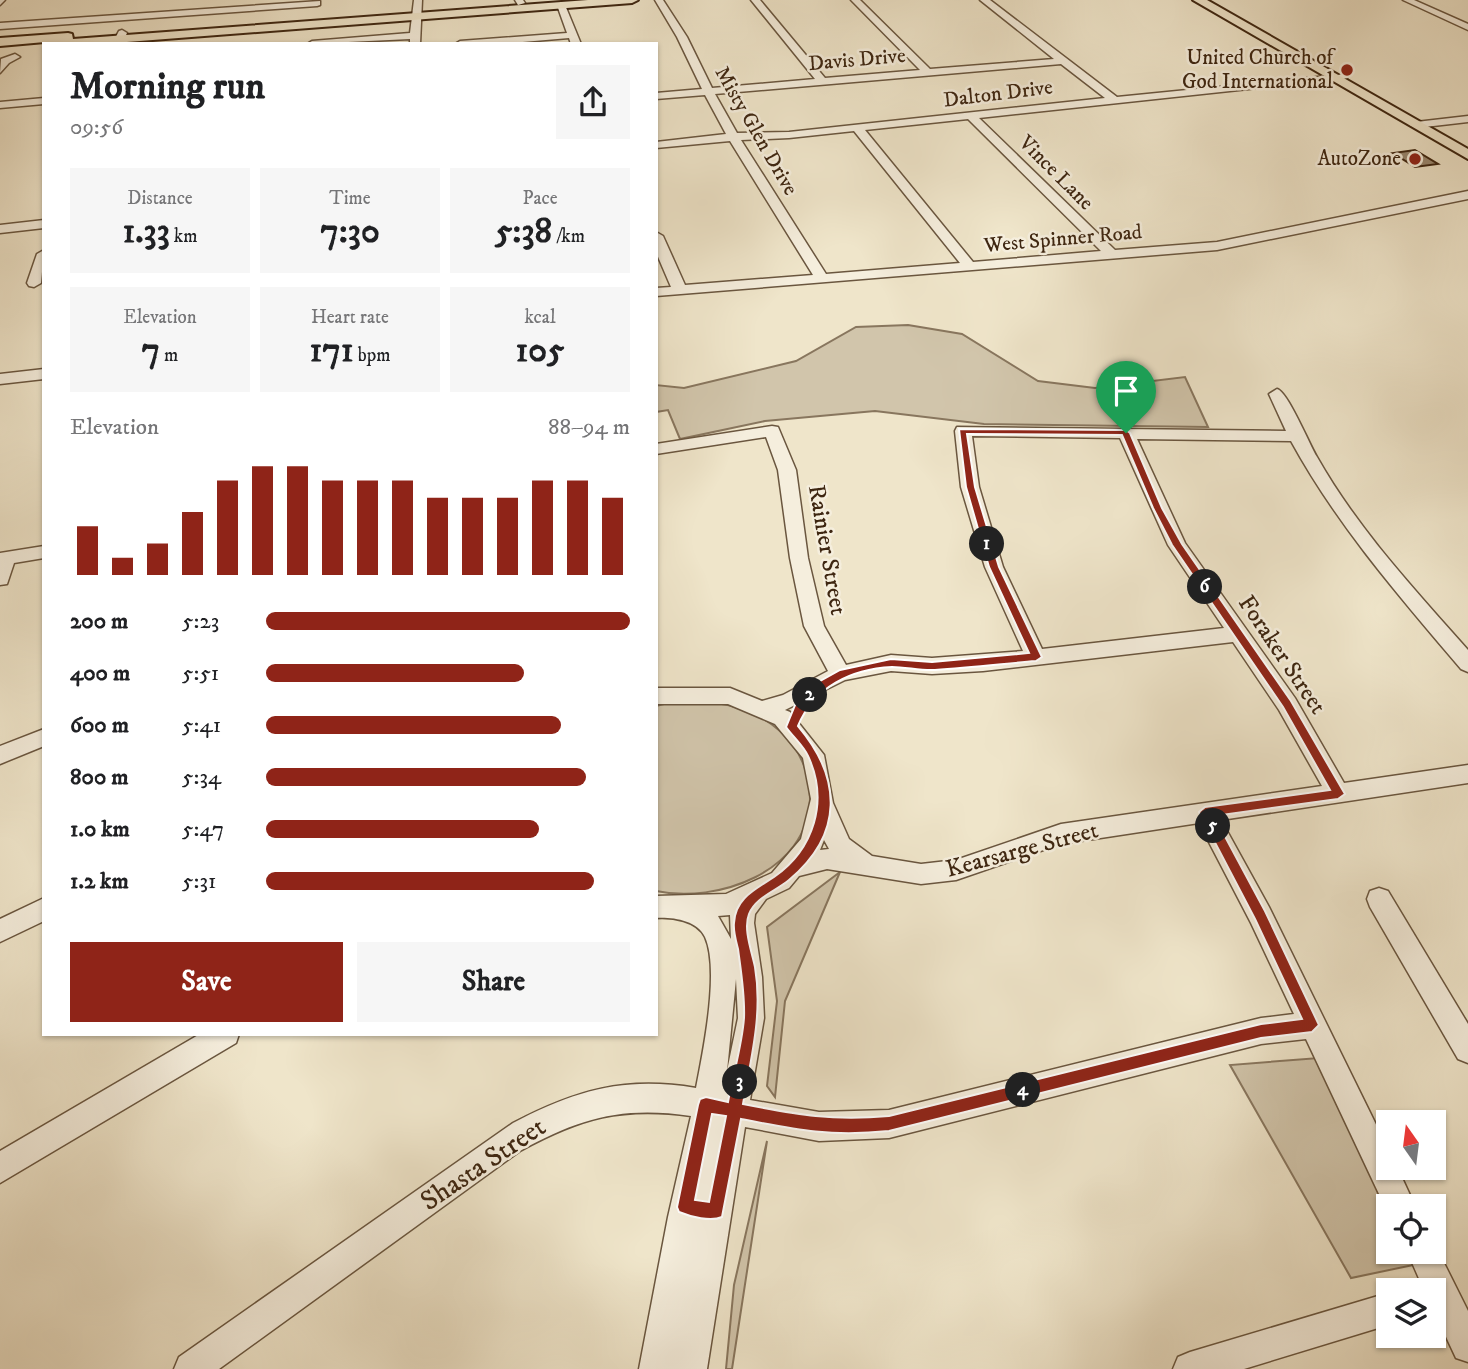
<!DOCTYPE html>
<meta charset="utf-8">
<style>
body{margin:0;font-family:"IM FELL DW Pica",serif;background:#f6f6f6;color:#202124;height:100vh;display:flex;flex-direction:column;font-size:26px;white-space:nowrap}
*{box-sizing:border-box;margin:0}
p{font-size:23px;color:#757577}
.icon{flex:none;width:38px;height:38px;fill:none;stroke:currentColor;stroke-width:2;stroke-linecap:round;stroke-linejoin:round}
.map{position:relative;flex:1;overflow:hidden}
.details{position:absolute;left:42px;top:42px;width:616px;height:994px;display:flex;flex-direction:column;background:#fff;border-radius:0px;box-shadow:0 2px 5px #0004}
.details>*{flex:none}
.needle{width:46px;rotate:346deg}
.buttons{position:absolute;left:1376px;top:1110px;display:grid;gap:14px}
.buttons a{display:grid;place-items:center;width:70px;height:70px;border-radius:0px;background:#fff;box-shadow:0 2px 5px #0004;font-size:35px}
.pin{position:absolute;display:grid;place-items:center;width:60px;height:60px;color:#fff;margin:-72px -30px;border-radius:50% 50% 50% 0;rotate:-45deg;box-shadow:0 0 7px #0007}
.pin .icon{rotate:45deg}
.km{position:absolute;width:35px;height:35px;margin:-18px;border-radius:50%;background:#222;color:#fff;font-size:19px;line-height:35px;text-align:center}
.round{display:grid;place-items:center;flex:none;width:74px;height:74px;border-radius:0px;background:#f6f6f6}
.summary{display:flex;align-items:center;justify-content:space-between;height:119px;padding:0 28px}
h1{font-size:38px;font-weight:700;line-height:52px}
.figures{display:grid;grid-template-columns:repeat(3,1fr);gap:10px;height:119px;padding:7px 28px}
.figures div{display:grid;align-content:center;border-radius:0px;background:#f6f6f6;text-align:center}
.figures b{font-size:35px;font-weight:700}
.figures small{font-size:19px;font-weight:400}
.figures p{font-size:19px}
.chart{height:196px;padding:14px 28px}
.chart p{display:flex;justify-content:space-between}
.chart svg{width:100%;height:126px;margin-top:7px;stroke:#8f2418;stroke-width:6}
.cta{display:flex;gap:14px;margin-top:auto;padding:14px 28px}
.cta a{flex:1;height:80px;border-radius:0px;background:#8f2418;color:#fff;font-size:28px;font-weight:700;line-height:80px;text-align:center}
.cta a+a{background:#f6f6f6;color:#202124}
ul{padding:0 28px;list-style:none;font-size:23px}
li{display:grid;grid-template-columns:112px 84px 1fr;align-items:center;height:52px}
li i{height:18px;border-radius:9px;background:#8f2418}
.map>svg:first-child{display:block}
.green{fill:#d1c5ab;stroke:#88765e;stroke-width:2}
.building{fill:#9a8971;stroke:#3e2611;stroke-width:2}
.lines{fill:none;stroke-linecap:round;stroke-linejoin:round}
.minor-casing{stroke:#6a563f;stroke-width:3}
.major-casing{stroke:#3e2611;stroke-width:4}
.minor{fill:#f5eedd;fill-rule:evenodd}
.major{fill:#efe5ca;fill-rule:evenodd}
.route{fill:#8f2418;stroke:#fff;stroke-width:2;fill-rule:evenodd}
.poi-dot{fill:#8f2418;stroke:#f5eedd;stroke-width:2.5}
.labels{text-anchor:middle;dominant-baseline:central;stroke-width:5;stroke-linejoin:round;paint-order:stroke}
.far-poi-label{font-size:21px;fill:#3e2611;stroke:#f5eedd;text-anchor:end}
.far-street-label{font-size:21px;fill:#3e2611;stroke:#f5eedd}
.street-label{font-size:24px;fill:#3e2611;stroke:#f5eedd}
.near-street-label{font-size:28px;fill:#3e2611;stroke:#f5eedd}
</style>
<div class="map">
<svg width="1468" height="1369" viewBox="0 0 1468 1369">
<rect width="100%" height="100%" fill="#efe5ca"/>
<filter id="stains"><feTurbulence type="fractalNoise" baseFrequency=".00286" numOctaves="4"/><feColorMatrix values="0 0 0 0 .2 0 0 0 0 .09 0 0 0 0 .02 0 0 0 .5 -.17"/></filter>
<radialGradient id="worn" r=".72"><stop offset=".6" stop-color="#630" stop-opacity="0"/><stop offset="1" stop-color="#630" stop-opacity=".3"/></radialGradient>
<g class="green">
<path d="M908,325L962,334L1038,381L1095,388L1185,377L1208,427L984,424L875,411L765,421L680,439L668,410L656,412V385L684,388L796,361L856,327Z"/>
<path d="M672,702C693,703 715,701 735,707C757,713 778,726 792,744C804,760 810,779 810,799C808,872 717,904 656,891V706Z"/>
<path d="M840,872L785,1001L775,1097L767,1086L777,1001L767,927Z"/>
<path d="M1319,1058L1388,1206V1251H1412L1418,1264L1351,1278L1230,1065Z"/>
<path d="M767,1141L732,1369H726L734,1285Z"/>
</g>
<path class="building" d="M1415,150L1438,164L1415,167L1393,153Z"/>
<g class="lines">
<g class="minor-casing">
<g id="minor">
<path d="M0,0H5L0,5Z"/>
<path d="M414,0H422L420,44H410V39L307,44L312,41L410,33Z"/>
<path d="M515,0H523L525,3L518,5Z"/>
<path d="M655,0H663L687,37L712,88L815,79L751,0H760L825,78L920,70L851,0H860L930,69L1054,59L980,0H990L1117,97L1347,74V78L1343,79L979,118L1115,250L1217,242L1468,191V199L1217,250L656,296V288L671,287L656,252V232L663,236L685,285L813,275L730,141L656,148V142L726,134L705,95L656,99V93L702,89L677,37ZM1061,64L1105,98L789,132L737,133L715,94ZM968,119L1101,251L973,262L865,130ZM854,131L960,263L826,274L741,140L789,138Z"/>
<path d="M1403,0H1414L1468,24V30Z"/>
<path d="M320,1V5L317,6L0,29V23Z"/>
<path d="M561,2L565,5L581,44H571L569,38L499,44H455L460,41L567,33L557,5Z"/>
<path d="M122,30L127,33L122,44H112L119,31Z"/>
<path d="M15,54L20,57L9,63L0,73L1,59Z"/>
<path d="M44,98V104L0,108V102Z"/>
<path d="M1468,116V122L1416,128L1410,125L1416,122Z"/>
<path d="M44,220V228L0,233V225Z"/>
<path d="M44,250L41,283L34,287L29,286L27,283L37,254Z"/>
<path d="M44,369V379L0,384V374Z"/>
<path d="M1277,389C1288,392 1309,444 1317,457C1357,528 1414,589 1468,650V672L1461,669C1399,596 1337,525 1291,441L1137,439L1185,543L1295,698L1344,783L1468,765V783L1221,820L1269,907L1388,1149V1167H1397L1415,1206H1388V1213L1306,1039L1261,1044L889,1138L819,1141L745,1127L707,1369H673L713,1144L673,1369H639L668,1217L691,1116C622,1106 580,1118 520,1151L219,1369H174L179,1357L513,1123C576,1090 625,1076 696,1088C703,1052 720,970 705,937C697,920 672,917 656,918V896L726,894L772,873L801,839L811,799L803,758L775,724L728,704H656V688H730L762,701L783,695L828,671L804,626L790,558L778,470L766,437L656,454V444L772,426L778,427L796,470L808,558L824,626L846,665L891,655L932,658L1023,651L985,567L961,487L955,431L957,427L1286,431L1269,394ZM972,436L1120,438L1168,545L1224,628L1042,649L1003,567L979,487ZM1233,642L1279,710L1322,786L1061,824L956,860L921,864L872,856L849,839L833,803L824,755L790,712L785,710L845,680L891,671L932,674L983,671ZM1199,823L1251,923L1294,1014L1261,1018L889,1110L819,1112L750,1100L764,1018L762,977L754,923L755,914L766,899L789,888L799,876L827,869L921,884L956,880L1061,844ZM824,840L829,849L820,850ZM730,915L731,939L718,916ZM736,979L738,1018L727,1071Z"/>
<path d="M44,546V558L14,563L7,584L0,585V553Z"/>
<path d="M44,729V746L0,764V746Z"/>
<path d="M1379,888L1388,891L1468,1024V1063L1458,1059L1370,907L1367,899L1370,891Z"/>
<path d="M44,898V921L0,942V919Z"/>
<path d="M200,1034H239L236,1043L0,1183V1151Z"/>
<path d="M1433,1241L1468,1311V1362L1456,1358L1433,1309V1290H1424L1407,1251H1433Z"/>
<path d="M1388,1293V1325L1244,1369H1173L1178,1357L1190,1352Z"/>
</g>
</g>
<g class="major-casing">
<g id="major">
<path d="M588,0H638L632,3L101,44L45,42L0,46V38L68,33L72,34L73,39Z"/>
<path d="M1193,0H1207L1468,149V159Z"/>
</g>
</g>
<use href="#minor" class="minor"/>
<use href="#major" class="major"/>
</g>
<path class="route" d="M959,429L1126,430L1130,433L1162,508L1182,544L1291,701L1345,794L1338,799L1214,816L1265,911L1319,1025L1312,1032L1261,1038L889,1131C831,1137 797,1130 741,1119L722,1217C711,1222 691,1217 679,1212L677,1207L698,1105L700,1099L706,1097L728,1102C733,1074 742,1046 744,1018C745,995 741,972 738,949C736,941 733,931 734,923C735,898 756,889 774,877C814,849 829,801 808,756C803,745 793,737 786,727L795,705L813,685L840,670L891,659L932,662L1029,653L989,567L966,487ZM967,434L1122,435L1153,508L1172,545L1283,707L1330,790L1205,807L1199,812L1255,919L1302,1019L1261,1024L889,1116C832,1121 799,1115 743,1104C751,1058 763,1014 755,967C752,952 743,929 749,914C756,897 776,891 789,880C844,834 842,778 798,726C814,687 851,669 892,667C906,667 921,671 935,670C969,668 1002,664 1036,661L1042,657L999,567L975,487ZM712,1114L726,1116L709,1202L695,1200Z"/>
<g class="poi-dot">
<circle cx="1347" cy="70" r="7"/>
<circle cx="1415" cy="159" r="7"/>
</g>
<g class="labels">
<g class="far-poi-label">
<text x="1333" y="58">United Church of<tspan x="1333" dy="24">God International</tspan></text>
<text x="1401" y="159">AutoZone</text>
</g>
<g class="far-street-label">
<text transform="translate(857 60) rotate(-5)">Davis Drive</text>
<text transform="translate(998 94) rotate(-7)">Dalton Drive</text>
<text transform="translate(756 131) rotate(60)">Misty Glen Drive</text>
<text transform="translate(1056 173) rotate(45)">Vince Lane</text>
<text transform="translate(1063 239) rotate(-5)">West Spinner Road</text>
</g>
<g class="street-label">
<text transform="translate(827 550) rotate(80)">Rainier Street</text>
<text transform="translate(1282 655) rotate(56)">Foraker Street</text>
<text transform="translate(1022 850) rotate(-15)">Kearsarge Street</text>
</g>
<g class="near-street-label">
<text transform="translate(483 1164) rotate(-34)">Shasta Street</text>
</g>
</g>
<rect width="100%" height="100%" filter="url(#stains)"/>
<rect width="100%" height="100%" fill="url(#worn)"/>
</svg>
<div class="buttons">
<a><svg class="needle" viewBox="-14 -14 28 28"><path d="M0-13l5 13h-10z" fill="#e53935"/><path d="M0 13l5-13h-10z" fill="#757577"/></svg></a>
<a><svg class="icon" aria-label="locate" viewBox="0 0 24 24"><circle cx="12" cy="12" r="6"/><path d="M12 2v4M12 18v4M2 12h4M18 12h4"/></svg></a>
<a><svg class="icon" aria-label="layers" viewBox="0 0 24 24"><path d="M12 4l9 5-9 5-9-5zM3 14l9 5 9-5"/></svg></a>
</div>
<div class="pin" style="left:1126px;top:433px;background:#1e9e55"><svg class="icon" aria-label="arrive" viewBox="0 0 24 24"><path d="M6 21V4h12l-3 4 3 4H6"/></svg></div>
<b class="km" style="left:987px;top:544px">1</b>
<b class="km" style="left:810px;top:695px">2</b>
<b class="km" style="left:740px;top:1082px">3</b>
<b class="km" style="left:1023px;top:1090px">4</b>
<b class="km" style="left:1213px;top:826px">5</b>
<b class="km" style="left:1205px;top:587px">6</b>
<section class="details">
<div class="summary"><div><h1>Morning run</h1><p>09:56</p></div><a class="round"><svg class="icon" aria-label="share" viewBox="0 0 24 24"><path d="M12 15V3M7 8l5-5 5 5M5 13v7h14v-7"/></svg></a></div>
<div class="figures">
<div><p>Distance</p><b>1.33<small> km</small></b></div>
<div><p>Time</p><b>7:30</b></div>
<div><p>Pace</p><b>5:38<small> /km</small></b></div>
</div>
<div class="figures">
<div><p>Elevation</p><b>7<small> m</small></b></div>
<div><p>Heart rate</p><b>171<small> bpm</small></b></div>
<div><p>kcal</p><b>105</b></div>
</div>
<div class="chart"><p><span>Elevation</span>88–94 m</p>
<svg viewBox="0 0 160 44" preserveAspectRatio="none"><path d="M5 44V27M15 44V38M25 44V33M35 44V22M45 44V11M55 44V6M65 44V6M75 44V11M85 44V11M95 44V11M105 44V17M115 44V17M125 44V17M135 44V11M145 44V11M155 44V17"/></svg>
</div>
<ul>
<li><b>200 m</b>5:23<i style="width:100%"></i></li>
<li><b>400 m</b>5:51<i style="width:71%"></i></li>
<li><b>600 m</b>5:41<i style="width:81%"></i></li>
<li><b>800 m</b>5:34<i style="width:88%"></i></li>
<li><b>1.0 km</b>5:47<i style="width:75%"></i></li>
<li><b>1.2 km</b>5:31<i style="width:90%"></i></li>
</ul>
<div class="cta"><a>Save</a><a>Share</a></div>
</section>
</div>
